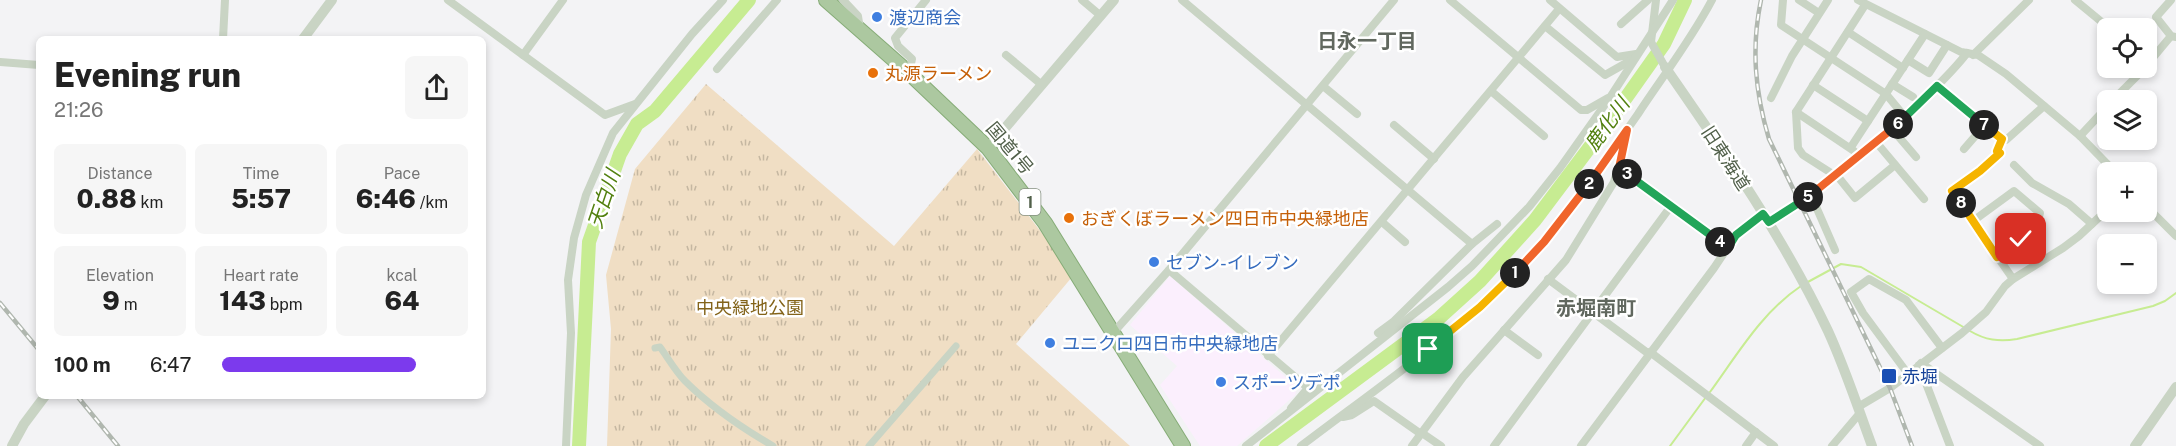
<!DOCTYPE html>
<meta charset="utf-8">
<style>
body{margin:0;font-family:"Public Sans","Noto Sans JP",sans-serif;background:#f6f6f6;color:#222;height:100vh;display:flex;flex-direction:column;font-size:22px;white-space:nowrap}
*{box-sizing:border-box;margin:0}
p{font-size:20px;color:#767676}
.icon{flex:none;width:33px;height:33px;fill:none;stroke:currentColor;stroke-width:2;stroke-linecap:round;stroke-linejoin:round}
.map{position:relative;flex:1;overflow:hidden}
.side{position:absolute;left:36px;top:36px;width:450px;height:363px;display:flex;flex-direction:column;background:#fff;border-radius:9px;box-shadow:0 3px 9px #0003}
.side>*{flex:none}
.fabs{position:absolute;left:2097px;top:18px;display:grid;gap:12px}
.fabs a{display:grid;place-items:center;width:60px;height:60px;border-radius:9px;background:#fff;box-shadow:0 3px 9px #0003;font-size:30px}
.pin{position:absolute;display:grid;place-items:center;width:51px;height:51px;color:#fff;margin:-26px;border-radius:12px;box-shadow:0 3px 9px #0006}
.km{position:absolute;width:30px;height:30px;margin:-15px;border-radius:50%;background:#222;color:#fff;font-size:16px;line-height:30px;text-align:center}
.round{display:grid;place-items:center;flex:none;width:63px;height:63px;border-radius:9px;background:#f6f6f6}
.overview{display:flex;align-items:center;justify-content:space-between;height:102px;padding:0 18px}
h1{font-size:33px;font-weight:800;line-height:45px}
.metrics{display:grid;grid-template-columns:repeat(3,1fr);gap:9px;height:102px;padding:6px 18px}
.metrics div{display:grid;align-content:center;border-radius:9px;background:#f6f6f6;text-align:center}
.metrics b{font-size:26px;font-weight:800}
.metrics small{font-size:16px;font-weight:400}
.metrics p{font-size:16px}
ul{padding:0 18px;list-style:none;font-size:20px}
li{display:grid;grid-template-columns:96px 72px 1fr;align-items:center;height:45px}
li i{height:15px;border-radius:8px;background:#7c3aed}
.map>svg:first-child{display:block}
.commercial{fill:#fbeffd}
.park{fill:url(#park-tufts)}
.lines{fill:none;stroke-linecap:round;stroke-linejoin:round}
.stream{stroke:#c7ec92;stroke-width:2}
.river{stroke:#c7ec92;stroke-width:14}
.trunk-casing{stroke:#86ac77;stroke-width:16}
.pedestrian{stroke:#c9d4c4;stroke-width:7}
.minor{stroke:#c9d4c4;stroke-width:8}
.tertiary{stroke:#c9d4c4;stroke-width:10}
.trunk{stroke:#acc8a0;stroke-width:14}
.rail-casing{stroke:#b0b7af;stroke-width:4.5}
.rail{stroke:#fff;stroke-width:2;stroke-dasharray:7;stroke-linecap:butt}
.split-1-casing{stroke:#fff;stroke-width:12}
.split-2-casing{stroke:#fff;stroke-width:12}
.split-3-casing{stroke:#fff;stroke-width:12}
.split-4-casing{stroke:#fff;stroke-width:12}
.split-5-casing{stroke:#fff;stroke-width:12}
.split-6-casing{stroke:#fff;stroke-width:12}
.split-7-casing{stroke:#fff;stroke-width:12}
.split-8-casing{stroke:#fff;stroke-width:12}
.split-9-casing{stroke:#fff;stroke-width:12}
.split-1{stroke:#f5b400;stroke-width:8}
.split-2{stroke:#f0652b;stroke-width:8}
.split-3{stroke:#f0652b;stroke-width:8}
.split-4{stroke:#22a559;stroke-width:8}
.split-5{stroke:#22a559;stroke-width:8}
.split-6{stroke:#f0652b;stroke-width:8}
.split-7{stroke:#22a559;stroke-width:8}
.split-8{stroke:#f5b400;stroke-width:8}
.split-9{stroke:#f5b400;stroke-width:8}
.shop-dot{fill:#3f7fe0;stroke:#fff;stroke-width:2}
.food-dot{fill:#e8710a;stroke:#fff;stroke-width:2}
.transit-dot{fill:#1a4fb4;stroke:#fff;stroke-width:2}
.labels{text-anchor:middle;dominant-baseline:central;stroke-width:5;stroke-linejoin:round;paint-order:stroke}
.shield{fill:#fff;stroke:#859080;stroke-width:1.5}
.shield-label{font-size:16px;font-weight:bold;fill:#51604a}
.shop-label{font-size:18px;fill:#366cbe;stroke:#fff;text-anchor:start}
.food-label{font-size:18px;fill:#c56008;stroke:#fff;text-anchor:start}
.street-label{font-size:18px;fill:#51604a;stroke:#fff}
.park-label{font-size:18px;fill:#836319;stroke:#fff}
.transit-label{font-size:18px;fill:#164399;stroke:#fff;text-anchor:start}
.neighbourhood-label{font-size:20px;font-weight:bold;fill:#61685f;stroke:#fff}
.water-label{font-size:20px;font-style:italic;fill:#52800f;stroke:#fff}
</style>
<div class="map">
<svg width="2176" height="446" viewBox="0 0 2176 446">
<defs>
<pattern id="park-tufts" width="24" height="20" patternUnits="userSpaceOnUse" patternTransform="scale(1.5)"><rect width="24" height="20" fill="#f0dec4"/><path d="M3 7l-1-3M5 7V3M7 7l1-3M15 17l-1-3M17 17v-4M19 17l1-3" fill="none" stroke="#c5b7a1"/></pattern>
</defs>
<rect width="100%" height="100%" fill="#f3f3f5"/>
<path class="commercial" d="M1170,276L1297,387L1295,395L1237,446H1200L1160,385L1177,366L1130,325Z"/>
<path class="park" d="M706,84L894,246L977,149L1058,254L1072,277L1016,344L1130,446H607L611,329L606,275L635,169Z"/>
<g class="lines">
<g class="stream">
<path d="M1806,283L1841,264L1861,267L1965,328"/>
<path d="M1970,331C1985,340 1999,342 2017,339L2153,306L2165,301L2176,293"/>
<path d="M1710,392C1737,355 1762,312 1801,286"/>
<path d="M1670,446L1706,397"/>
</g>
<g class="river">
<path d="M579,446L589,242L620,154L637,124L655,111L749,0"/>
<path d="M1266,446L1438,319L1480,281L1535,220L1611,119L1664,44L1685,0"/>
</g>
<g class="trunk-casing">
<path id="trunk" d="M826,0L909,73L988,148L1045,223L1183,446"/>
</g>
<g class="pedestrian">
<path d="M655,348L660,347C668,358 676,372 685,381C711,407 742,428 773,446"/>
<path d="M869,446L956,346"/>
</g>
<g class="minor">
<path d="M448,0L605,115L635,104"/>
<path d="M843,0L858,16L860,29"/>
<path d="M1082,0L1101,16"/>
<path d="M1182,0L1307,105"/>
<path d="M1450,0L1581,110H1587L1608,98"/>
<path d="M1550,0L1617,57L1636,54"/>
<path d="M1656,0L1651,42L1665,67"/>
<path d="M1783,0L1781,25L1886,94L1905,117"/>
<path d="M1799,0L1819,13"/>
<path d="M1858,0L1961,52L1978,55L2006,74L2080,136L2115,172"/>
<path d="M2075,0L2109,28"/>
<path d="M2171,0L2156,17L2171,36L2176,37"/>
<path d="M1865,5L1796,112L1798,148L1803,155L1839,178L1855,198L1895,165"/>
<path d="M1621,24L1648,0"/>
<path d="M1545,26L1605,75L1635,58"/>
<path d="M1848,32L1903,68"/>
<path d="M223,39L225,0"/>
<path d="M523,55L563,0"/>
<path d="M1006,55L1042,85"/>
<path d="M1973,55L2029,0"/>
<path d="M1908,60L1929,73L1947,45"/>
<path d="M0,62L39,65"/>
<path d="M2146,66L2171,36"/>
<path d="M717,69L777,0"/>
<path d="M909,73L912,59L898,46L895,38L926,0"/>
<path d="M1892,84L1913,97"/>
<path d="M1813,85L1868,121"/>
<path d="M1323,86L1357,114"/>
<path d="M1937,86L1999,139L2006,140L2044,106"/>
<path d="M1491,91L1544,136"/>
<path d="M1771,98L1792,56L1828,0"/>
<path d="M2113,100L2145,68"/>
<path d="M1307,105L1472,244"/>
<path d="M1796,112L1854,151"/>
<path d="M1394,125L1434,159"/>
<path d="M1892,129L1916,157"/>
<path d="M2080,136L2108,106"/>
<path d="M2002,139L1997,151L2000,153L1980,171L1952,191L2013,279"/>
<path d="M1876,142L1924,199"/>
<path d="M1851,147L1925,34"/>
<path d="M1964,149L1984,126"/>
<path d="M2014,165L2032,183L2069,204L2092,224"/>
<path d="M1619,168L1728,248"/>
<path d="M1811,195L1835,250"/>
<path d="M2146,206L2176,236"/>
<path d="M1973,221L2014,191L2040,213C2037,232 2012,246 1997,257"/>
<path d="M1382,222L1405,242"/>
<path d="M1769,222C1823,186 1876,146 1923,100C1938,85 1954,70 1967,53"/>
<path d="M1169,270L1308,388L1291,408"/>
<path d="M1548,279L1649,354"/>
<path d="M1504,330L1538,355"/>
<path d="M1113,333L1169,270L1394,0"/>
<path d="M1378,333L1393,322L1472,244L1497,224"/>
<path d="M1650,352L1774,446"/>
<path d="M1268,356L1559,9"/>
<path d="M1921,363L2040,446"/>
<path d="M1919,365L1950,446"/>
<path d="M1908,374L1863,313L1851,292L1869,279L1906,300L1942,348"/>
<path d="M1858,407L1890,388L1962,333L1986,312L2005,286L2013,279L2063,248L2079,236L2108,209"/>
<path d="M1343,417L1352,415L1374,401L1421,434"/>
<path d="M1422,433L1441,446"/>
<path d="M566,446L571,333L568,280L574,238L586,195L613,133L692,34L723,0"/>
<path d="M1246,446L1448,287L1472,266L1529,207L1560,168L1611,96L1673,0"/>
<path d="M1301,446C1372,392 1446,341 1510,279C1560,230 1598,171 1638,114C1663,76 1691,40 1712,0"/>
<path d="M1412,446L1463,377L1566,260L1614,182L1627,136"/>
<path d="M1494,446L1671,206"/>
<path d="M1581,446L1714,268L1736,235L1763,214"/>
<path d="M1746,446L1756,432"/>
<path d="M1832,446L1860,413"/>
</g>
<g class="tertiary">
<path d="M303,39L332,0"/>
<path d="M1665,67C1724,152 1784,238 1828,331C1845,368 1858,408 1872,446"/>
<path d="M988,148L1114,0"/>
<path d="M12,446L24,424L45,396"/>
<path d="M2135,446L2176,387"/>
</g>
<use href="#trunk" class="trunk"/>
<g class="rail-casing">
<g id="rail">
<path d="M1761,0C1751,48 1755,92 1769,139L1890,388L1912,446"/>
<path d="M0,303L39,350"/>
<path d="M77,396L118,446"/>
</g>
</g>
<use href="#rail" class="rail"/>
</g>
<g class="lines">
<g class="split-1-casing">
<path id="split-1" d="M1428,349L1480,307L1515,273"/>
</g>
<g class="split-2-casing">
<path id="split-2" d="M1515,273L1544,242L1589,184"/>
</g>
<g class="split-3-casing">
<path id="split-3" d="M1589,184L1627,130L1619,168L1627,174"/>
</g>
<g class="split-4-casing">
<path id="split-4" d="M1627,174L1720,242"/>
</g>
<g class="split-5-casing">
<path id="split-5" d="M1720,242L1728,248L1736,235L1763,214L1769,222L1808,197"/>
</g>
<g class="split-6-casing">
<path id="split-6" d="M1808,197L1898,124"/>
</g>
<g class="split-7-casing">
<path id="split-7" d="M1898,124L1937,86L1984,125"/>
</g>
<g class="split-8-casing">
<path id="split-8" d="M1961,203L1952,191L1980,171L2000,153L1997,151L2002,139L1984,125"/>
</g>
<g class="split-9-casing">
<path id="split-9" d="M1961,203L1997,257L2021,239"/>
</g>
<use href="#split-1" class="split-1"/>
<use href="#split-2" class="split-2"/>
<use href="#split-3" class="split-3"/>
<use href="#split-4" class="split-4"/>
<use href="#split-5" class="split-5"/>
<use href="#split-6" class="split-6"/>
<use href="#split-7" class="split-7"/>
<use href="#split-8" class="split-8"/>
<use href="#split-9" class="split-9"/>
</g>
<g class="shop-dot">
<circle cx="877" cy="17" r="6"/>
<circle cx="1154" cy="262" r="6"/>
<circle cx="1050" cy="343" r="6"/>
<circle cx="1221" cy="382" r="6"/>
</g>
<g class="food-dot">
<circle cx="873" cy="73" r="6"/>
<circle cx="1069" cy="218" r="6"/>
</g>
<rect class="transit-dot" x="1881" y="368" width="16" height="16" rx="3"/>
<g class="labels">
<rect class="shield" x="1019.5" y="189" width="21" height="26" rx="4.5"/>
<g class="shield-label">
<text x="1030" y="202">1</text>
</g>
<g class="shop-label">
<text x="889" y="17">渡辺商会</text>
<text x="1166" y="262">セブン-イレブン</text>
<text x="1062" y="343">ユニクロ四日市中央緑地店</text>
<text x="1233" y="382">スポーツデポ</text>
</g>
<g class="food-label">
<text x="885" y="73">丸源ラーメン</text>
<text x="1081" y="218">おぎくぼラーメン四日市中央緑地店</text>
</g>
<g class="street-label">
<text transform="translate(1010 148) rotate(50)">国道1号</text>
<text transform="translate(1726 158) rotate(57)">旧東海道</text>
</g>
<g class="park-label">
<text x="750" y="307">中央緑地公園</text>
</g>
<g class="transit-label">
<text x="1902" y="376">赤堀</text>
</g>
<g class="neighbourhood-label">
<text x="1367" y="41">日永一丁目</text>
<text x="1596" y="308">赤堀南町</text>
</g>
<g class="water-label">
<text transform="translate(1607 124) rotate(-54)">鹿化川</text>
<text transform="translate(604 199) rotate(-71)">天白川</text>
</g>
</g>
</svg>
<div class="fabs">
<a><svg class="icon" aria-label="locate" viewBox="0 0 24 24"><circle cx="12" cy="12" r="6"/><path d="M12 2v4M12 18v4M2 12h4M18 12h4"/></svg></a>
<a><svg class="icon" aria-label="layers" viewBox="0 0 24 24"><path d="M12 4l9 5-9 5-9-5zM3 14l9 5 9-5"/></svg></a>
<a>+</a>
<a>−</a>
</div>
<div class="pin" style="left:1428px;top:349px;background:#1e9e55"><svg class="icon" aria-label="arrive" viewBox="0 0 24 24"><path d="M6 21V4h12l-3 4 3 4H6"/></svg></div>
<div class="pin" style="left:2021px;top:239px;background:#d93025"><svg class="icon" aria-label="check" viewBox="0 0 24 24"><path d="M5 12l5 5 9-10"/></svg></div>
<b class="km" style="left:1515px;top:273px">1</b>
<b class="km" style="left:1589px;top:184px">2</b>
<b class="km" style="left:1627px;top:174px">3</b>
<b class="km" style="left:1720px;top:242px">4</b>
<b class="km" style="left:1808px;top:197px">5</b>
<b class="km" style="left:1898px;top:124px">6</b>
<b class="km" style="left:1984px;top:125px">7</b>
<b class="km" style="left:1961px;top:203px">8</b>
<section class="side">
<div class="overview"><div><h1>Evening run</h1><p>21:26</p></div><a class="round"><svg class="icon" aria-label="share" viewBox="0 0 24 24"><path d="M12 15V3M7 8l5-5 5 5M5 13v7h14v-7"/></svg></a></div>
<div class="metrics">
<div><p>Distance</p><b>0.88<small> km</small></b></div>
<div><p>Time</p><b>5:57</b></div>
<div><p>Pace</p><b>6:46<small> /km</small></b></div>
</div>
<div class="metrics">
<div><p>Elevation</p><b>9<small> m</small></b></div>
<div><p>Heart rate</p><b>143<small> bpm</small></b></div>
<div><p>kcal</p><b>64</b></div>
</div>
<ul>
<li><b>100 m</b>6:47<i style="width:79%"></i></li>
</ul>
</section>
</div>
